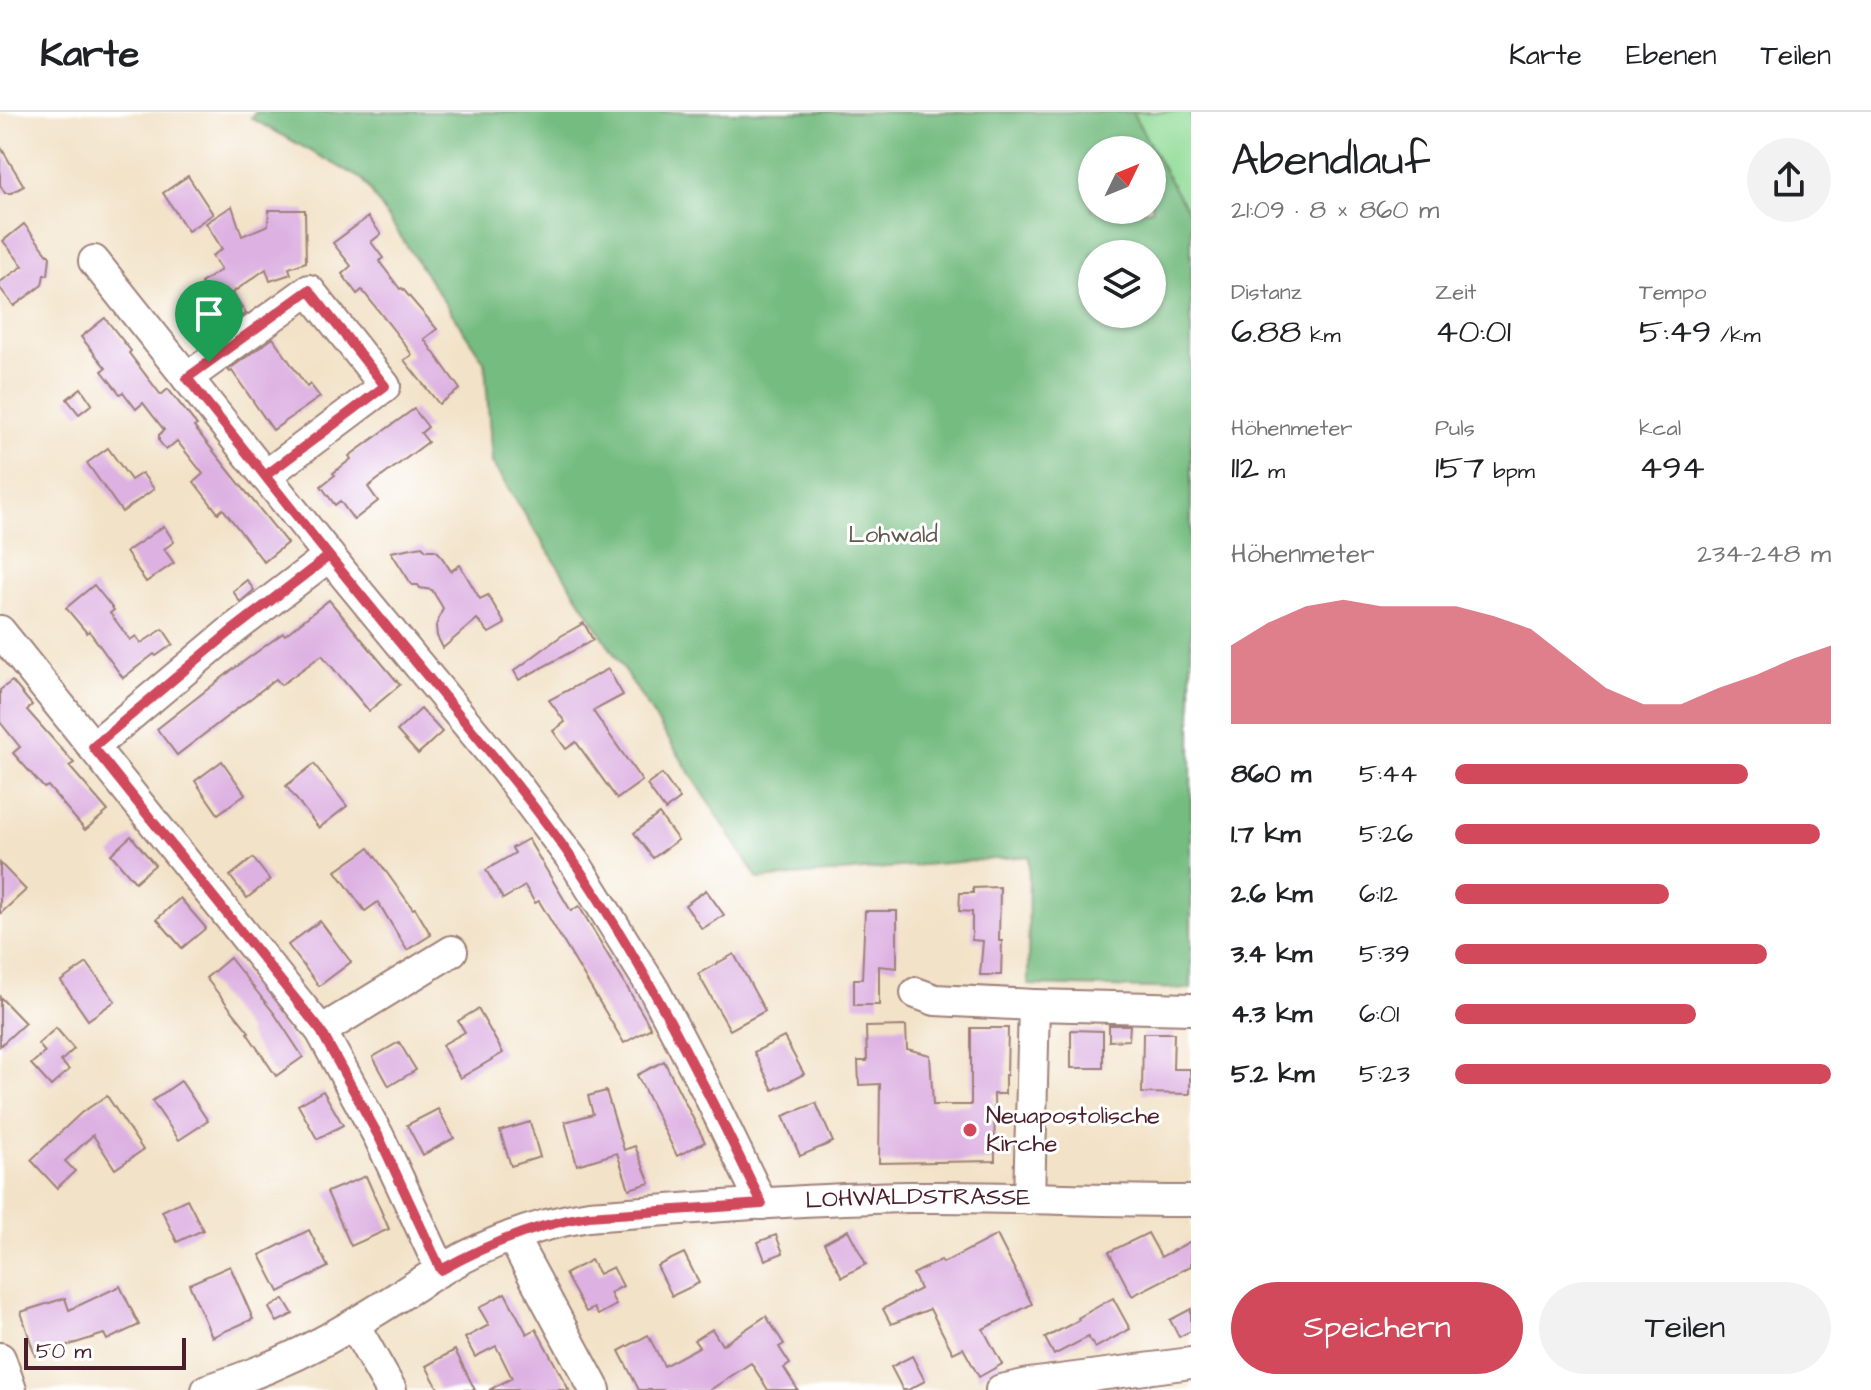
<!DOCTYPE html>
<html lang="de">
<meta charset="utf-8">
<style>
body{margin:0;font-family:"Architects Daughter",sans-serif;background:#f2f2f2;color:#202124;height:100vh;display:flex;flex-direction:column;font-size:30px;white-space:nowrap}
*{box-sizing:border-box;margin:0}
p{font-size:26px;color:#757577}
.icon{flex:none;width:44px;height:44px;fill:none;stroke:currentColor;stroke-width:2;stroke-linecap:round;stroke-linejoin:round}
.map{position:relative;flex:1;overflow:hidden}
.drawer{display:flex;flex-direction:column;background:#fff;width:680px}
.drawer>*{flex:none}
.needle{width:52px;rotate:47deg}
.fabs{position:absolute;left:1078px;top:24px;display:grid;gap:16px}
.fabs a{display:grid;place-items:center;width:88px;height:88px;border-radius:50%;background:#fff;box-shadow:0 2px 6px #0004;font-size:40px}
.scale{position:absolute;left:24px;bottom:20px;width:162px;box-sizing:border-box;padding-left:8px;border:4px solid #4a1f2b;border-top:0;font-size:22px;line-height:28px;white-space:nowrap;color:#4a1f2b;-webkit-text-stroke:6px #fff;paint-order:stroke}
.pin{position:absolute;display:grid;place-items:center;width:68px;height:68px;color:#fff;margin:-82px -34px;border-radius:50% 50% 50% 0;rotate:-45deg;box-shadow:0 0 8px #0007}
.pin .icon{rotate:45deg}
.round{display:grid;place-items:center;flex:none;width:84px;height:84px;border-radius:42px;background:#f2f2f2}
.overview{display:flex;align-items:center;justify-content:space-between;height:136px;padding:0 40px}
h1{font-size:44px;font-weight:600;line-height:60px}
.metrics{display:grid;grid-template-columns:repeat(3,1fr);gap:12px;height:136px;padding:8px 40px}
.metrics div{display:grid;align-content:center}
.metrics b{font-size:34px;font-weight:600}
.metrics small{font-size:22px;font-weight:400}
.metrics p{font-size:22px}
.chart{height:224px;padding:16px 40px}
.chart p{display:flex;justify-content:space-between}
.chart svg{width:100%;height:144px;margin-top:8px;fill:#d1495b;opacity:.7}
.primary-button{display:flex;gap:16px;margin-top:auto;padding:16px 40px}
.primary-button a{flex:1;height:92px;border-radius:48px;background:#d1495b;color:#fff;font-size:32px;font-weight:600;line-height:92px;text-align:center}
.primary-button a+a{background:#f2f2f2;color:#202124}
ul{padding:0 40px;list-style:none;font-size:26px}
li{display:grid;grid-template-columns:128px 96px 1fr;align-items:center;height:60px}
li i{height:20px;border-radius:10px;background:#d1495b}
header{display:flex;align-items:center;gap:48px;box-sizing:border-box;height:112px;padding:0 40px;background:#fff;border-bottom:2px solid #e0e0e0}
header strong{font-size:38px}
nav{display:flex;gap:44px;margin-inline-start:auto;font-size:28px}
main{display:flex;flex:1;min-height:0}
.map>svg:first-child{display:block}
.green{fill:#91dc98;stroke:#6e7e62;stroke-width:2}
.forest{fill:#74bc80;stroke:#5f6e56;stroke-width:2;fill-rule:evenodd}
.building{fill:#ddb1e2}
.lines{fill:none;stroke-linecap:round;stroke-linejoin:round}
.minor-casing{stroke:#9e8079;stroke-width:34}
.minor{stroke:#fff;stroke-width:30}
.route-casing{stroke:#fff;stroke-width:16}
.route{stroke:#d1495b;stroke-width:10}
.poi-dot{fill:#d1495b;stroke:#fff;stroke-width:3}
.labels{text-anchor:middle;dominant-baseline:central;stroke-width:6;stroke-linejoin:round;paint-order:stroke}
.park-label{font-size:24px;fill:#5f584c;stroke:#fff}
.poi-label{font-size:24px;fill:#4a1f2b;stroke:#fff;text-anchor:start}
.street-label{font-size:24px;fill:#4a1f2b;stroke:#fff}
</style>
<header>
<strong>Karte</strong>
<nav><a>Karte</a><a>Ebenen</a><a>Teilen</a></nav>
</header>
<main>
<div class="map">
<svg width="1191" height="1278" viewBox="0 0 1191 1278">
<rect width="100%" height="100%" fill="#fff"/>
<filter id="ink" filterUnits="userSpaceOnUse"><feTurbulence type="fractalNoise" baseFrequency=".0125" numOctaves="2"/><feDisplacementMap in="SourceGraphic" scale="16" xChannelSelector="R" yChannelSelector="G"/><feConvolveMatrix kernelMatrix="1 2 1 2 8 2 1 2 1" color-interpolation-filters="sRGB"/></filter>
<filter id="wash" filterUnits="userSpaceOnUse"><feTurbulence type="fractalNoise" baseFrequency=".006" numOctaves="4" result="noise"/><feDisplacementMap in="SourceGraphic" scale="32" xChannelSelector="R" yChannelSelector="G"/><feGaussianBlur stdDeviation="1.8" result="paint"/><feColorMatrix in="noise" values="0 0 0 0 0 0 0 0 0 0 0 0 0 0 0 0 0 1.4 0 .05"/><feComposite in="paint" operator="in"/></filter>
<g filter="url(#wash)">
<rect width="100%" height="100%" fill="#f2e2c7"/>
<path class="green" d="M1132,0H1191V104L1176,80Z"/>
<path class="forest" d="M256,0H1132L1176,80L1191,104V877L1028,873L1029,744L758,767L492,351L485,251L363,68L251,6ZM1092,38H1152V98H1092ZM1092,142H1152V202H1092Z"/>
<g id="blocks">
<g class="building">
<path d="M0,34L24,74L11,81H5L0,73Z"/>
<path d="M188,64L213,102L188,119L163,81Z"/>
<path d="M232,94L242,124L268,113L269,98H305L306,150L289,156L291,162L270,169L266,157L232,181L246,201L209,228L206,223L220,213L197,180L204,175L201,171L221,158L212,144L222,137L206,111Z"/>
<path d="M368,105L381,122L371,130L383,146L379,149L400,177L402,176L437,217L424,227L460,277L439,292L404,248L412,243L403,230L362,178L357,182L342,162L351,154L333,131Z"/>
<path d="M24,112L50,145L48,163H44L42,173L14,194L0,176V170L23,154L3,129Z"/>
<path d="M105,206L131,239L129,241L161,283L168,277L197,313L194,315L287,431L264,450L223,397L218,401L194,370L203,362L177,329L166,338L159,329V323L164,318L143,291L136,297L123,280L120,282L102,259L106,256L81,225Z"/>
<path d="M273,226L307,275L310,272L320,285L273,318L232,259L230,260L228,258Z"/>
<path d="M81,276L92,292L79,302L67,287Z"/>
<path d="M414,297L428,315L421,321L428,330L368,375L378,389L354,408L340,389L335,393L321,374L335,363L333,361L351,347L349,344Z"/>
<path d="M108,336L131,368L142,361L154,377L122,400L87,351Z"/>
<path d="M164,414L174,430L164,437L174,451L146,470L126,440Z"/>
<path d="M422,434L426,438H435L439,441L451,459L460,453L480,487L488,483L505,512L489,521L477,507L443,536L437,524L436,514L443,496L432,478L420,476L418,473H412L391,440Z"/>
<path d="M247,468L254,478L240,490L233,479Z"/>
<path d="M94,473L114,498L110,501L130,528L136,524L141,531L163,517L173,532L156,544L154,542L123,566L89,519L87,521L66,496Z"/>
<path d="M329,488L400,573L369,599L322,543L281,573L276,567L177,643L157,617L232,558L283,521L285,523Z"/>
<path d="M584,511L593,528L519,568L514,559L561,524Z"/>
<path d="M608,557L623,583L593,599L642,669L617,687L576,630L566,637L553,619L565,610L549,588Z"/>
<path d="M12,569L32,593L27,598L74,651L69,654L108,699L85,718L48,674L44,676L13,641L20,635L0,610V578Z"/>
<path d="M421,597L442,620L418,642L397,619Z"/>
<path d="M222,649L245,682L218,702L195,669Z"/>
<path d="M314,652L347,694L319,716L286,674Z"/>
<path d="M662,662L680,687L665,698L647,673Z"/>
<path d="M659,702L678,728L653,746L634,721Z"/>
<path d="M131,724L155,753L135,770L111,742Z"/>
<path d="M528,727L571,799L579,794L651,916L624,931L539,789L535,791L525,774L503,787L486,758L515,741L512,736Z"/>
<path d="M369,736L413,797L415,796L431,823L407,838L378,790L365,799L336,759Z"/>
<path d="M253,746L270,768L247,786L230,764Z"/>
<path d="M0,751L26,778L0,802Z"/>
<path d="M1000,775L999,829H1002L1001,863H980L983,829L972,828V800L959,799L960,781H973V776Z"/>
<path d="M706,778L724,803L702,817L685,793Z"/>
<path d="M180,786L206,816L182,836L157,807Z"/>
<path d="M865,799H897V856L879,854V893H854V867H862Z"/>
<path d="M320,809L351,850L319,874L288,833Z"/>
<path d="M734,842L765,899L730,918L698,862Z"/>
<path d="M230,846L274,901L303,945L276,964L247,921L249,920L206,866Z"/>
<path d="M87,851L115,889L88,908L61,869Z"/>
<path d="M0,885L25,911L0,934Z"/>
<path d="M478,897L503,941L460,966L442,933L465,920L458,909Z"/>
<path d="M1109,913H1130L1129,928L1109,929Z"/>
<path d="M906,914L907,937L930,943L933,993H971V916H1008L1007,963H1005V982H994L995,1049L879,1051L880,972L859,973L858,949H867L866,915Z"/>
<path d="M56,916L74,937L61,949L69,958L51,974L31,952L45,940L38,932Z"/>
<path d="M1071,918L1103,919V956H1071Z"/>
<path d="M1143,921H1174L1173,957H1190V982L1142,981Z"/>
<path d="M784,925L804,962L773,978L754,940Z"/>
<path d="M399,930L416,958L389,974L373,945Z"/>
<path d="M664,949L705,1030L677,1044L637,963Z"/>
<path d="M181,969L208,1009L179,1028L152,989Z"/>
<path d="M323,979L343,1013L317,1027L298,993Z"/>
<path d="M606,979L624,1038L635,1034L650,1071L629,1077L617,1041L577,1053L565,1010L593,1002L588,984Z"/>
<path d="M107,984L143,1038L115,1057L93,1023L65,1049L75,1059L57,1076L31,1048L81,1001Z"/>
<path d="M816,991L833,1030L800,1044L783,1004Z"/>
<path d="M438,997L454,1026L423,1043L407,1013Z"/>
<path d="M530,1010L540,1045L511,1054L500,1019Z"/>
<path d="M366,1064L389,1117L351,1134L327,1080Z"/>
<path d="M187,1087L203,1118L177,1130L162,1099Z"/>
<path d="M309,1118L328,1155L279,1180L260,1143Z"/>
<path d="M848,1118L866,1152L842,1165L824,1131Z"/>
<path d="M1148,1121L1161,1145L1191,1129V1154L1132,1184L1109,1140Z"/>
<path d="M776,1123L783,1141L765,1148L758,1130Z"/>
<path d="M997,1123L1032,1192L983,1217L1002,1252L979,1265L963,1236L953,1241L930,1197L891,1212L883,1197L920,1177L913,1162L941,1148L943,1151Z"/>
<path d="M684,1141L699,1171L672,1184L657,1154Z"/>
<path d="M591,1148L599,1162L613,1155L623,1174L610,1181L616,1193L598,1203L594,1196L586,1200L565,1162Z"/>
<path d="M230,1154L253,1207L212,1225L189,1172Z"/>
<path d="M120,1174L139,1213L107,1228L104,1222L35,1244L21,1200L65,1186L69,1198Z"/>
<path d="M505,1181L527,1222L536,1217L569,1278H489L512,1266L496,1234L475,1245L465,1226L489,1213L479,1196Z"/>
<path d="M1113,1186L1130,1217L1095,1236L1088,1225L1054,1243L1045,1226L1079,1208L1078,1206Z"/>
<path d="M284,1187L293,1202L277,1210L269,1196Z"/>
<path d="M1191,1197V1219L1179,1225L1170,1208Z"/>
<path d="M766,1204L784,1232L779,1235L790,1252L784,1256L798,1278H768L751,1251L710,1278H639L619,1239L648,1223L664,1254L699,1235L694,1228L712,1217L722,1233Z"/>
<path d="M455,1238L475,1278H439L426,1254Z"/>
<path d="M912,1244L925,1269L908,1278H903L891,1255Z"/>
</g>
</g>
</g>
<g filter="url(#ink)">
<use href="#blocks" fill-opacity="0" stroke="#9e8079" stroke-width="2"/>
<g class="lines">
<g class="minor-casing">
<g id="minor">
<path d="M94,149L346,465L505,658L577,754L654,878L704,973L762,1092"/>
<path d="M187,266L309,178L385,274L265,364"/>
<path d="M0,519L321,919L379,1025L441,1158"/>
<path d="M93,635L230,520L329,444"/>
<path d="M916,881L935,888L1034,893"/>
<path d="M321,919L452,839"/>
<path d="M1029,1087L1034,893L1191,897"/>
<path d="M512,1124L595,1278"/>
<path d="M354,1213L391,1278"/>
<path d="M0,1246L11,1278"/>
<path id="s1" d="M207,1278C258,1262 307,1240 352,1213C382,1196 411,1176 441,1158C487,1131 536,1112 589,1104C696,1096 804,1087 911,1085C1004,1084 1098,1089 1191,1089"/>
<path d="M1001,1278L1029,1272L1191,1251"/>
</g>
</g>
<use href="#minor" class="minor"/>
</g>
</g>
<g class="lines" filter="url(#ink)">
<g class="route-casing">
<path id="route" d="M209,250L187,266L329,444L230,520L93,635L321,919L379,1025L441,1158C488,1132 536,1112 589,1104L762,1092C707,977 650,863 579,757C535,692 483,632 433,571C377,503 320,434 265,364L385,274L309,178L209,250"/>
</g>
<use href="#route" class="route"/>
</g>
<circle class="poi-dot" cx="970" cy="1018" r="8"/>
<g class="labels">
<g class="park-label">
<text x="893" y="423">Lohwald</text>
</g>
<g class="poi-label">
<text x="986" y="1004">Neuapostolische<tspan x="986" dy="28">Kirche</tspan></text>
</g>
<g class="street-label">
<text stroke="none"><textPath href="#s1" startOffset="752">LOHWALDSTRASSE</textPath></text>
</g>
</g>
</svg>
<div class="fabs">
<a><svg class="needle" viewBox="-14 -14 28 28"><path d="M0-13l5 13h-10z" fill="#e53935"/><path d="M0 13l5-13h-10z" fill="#757577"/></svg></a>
<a><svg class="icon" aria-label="layers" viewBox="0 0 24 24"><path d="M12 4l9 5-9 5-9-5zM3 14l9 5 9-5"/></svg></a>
</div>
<div class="scale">50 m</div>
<div class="pin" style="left:209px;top:250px;background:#1e9e55"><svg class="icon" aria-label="arrive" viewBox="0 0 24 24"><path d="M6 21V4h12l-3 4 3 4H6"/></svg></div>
</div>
<section class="drawer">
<div class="overview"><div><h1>Abendlauf</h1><p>21:09 · 8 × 860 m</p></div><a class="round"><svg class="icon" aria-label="share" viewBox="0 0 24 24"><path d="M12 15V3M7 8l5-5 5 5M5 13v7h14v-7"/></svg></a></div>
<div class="metrics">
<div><p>Distanz</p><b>6.88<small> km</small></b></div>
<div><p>Zeit</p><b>40:01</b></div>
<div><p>Tempo</p><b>5:49<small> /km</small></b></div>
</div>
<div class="metrics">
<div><p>Höhenmeter</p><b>112<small> m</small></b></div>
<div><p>Puls</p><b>157<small> bpm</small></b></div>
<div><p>kcal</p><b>494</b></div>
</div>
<div class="chart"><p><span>Höhenmeter</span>234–248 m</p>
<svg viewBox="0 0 160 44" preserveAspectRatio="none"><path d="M0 44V20L10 13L20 8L30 6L40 8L50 8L60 8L70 11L80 15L90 24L100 33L110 38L120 38L130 33L140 29L150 24L160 20V44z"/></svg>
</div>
<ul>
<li><b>860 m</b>5:44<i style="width:78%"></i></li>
<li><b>1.7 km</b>5:26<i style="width:97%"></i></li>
<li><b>2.6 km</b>6:12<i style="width:57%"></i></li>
<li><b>3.4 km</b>5:39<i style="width:83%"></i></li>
<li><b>4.3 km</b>6:01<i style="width:64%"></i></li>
<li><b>5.2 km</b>5:23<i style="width:100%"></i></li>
</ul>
<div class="primary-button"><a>Speichern</a><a>Teilen</a></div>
</section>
</main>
